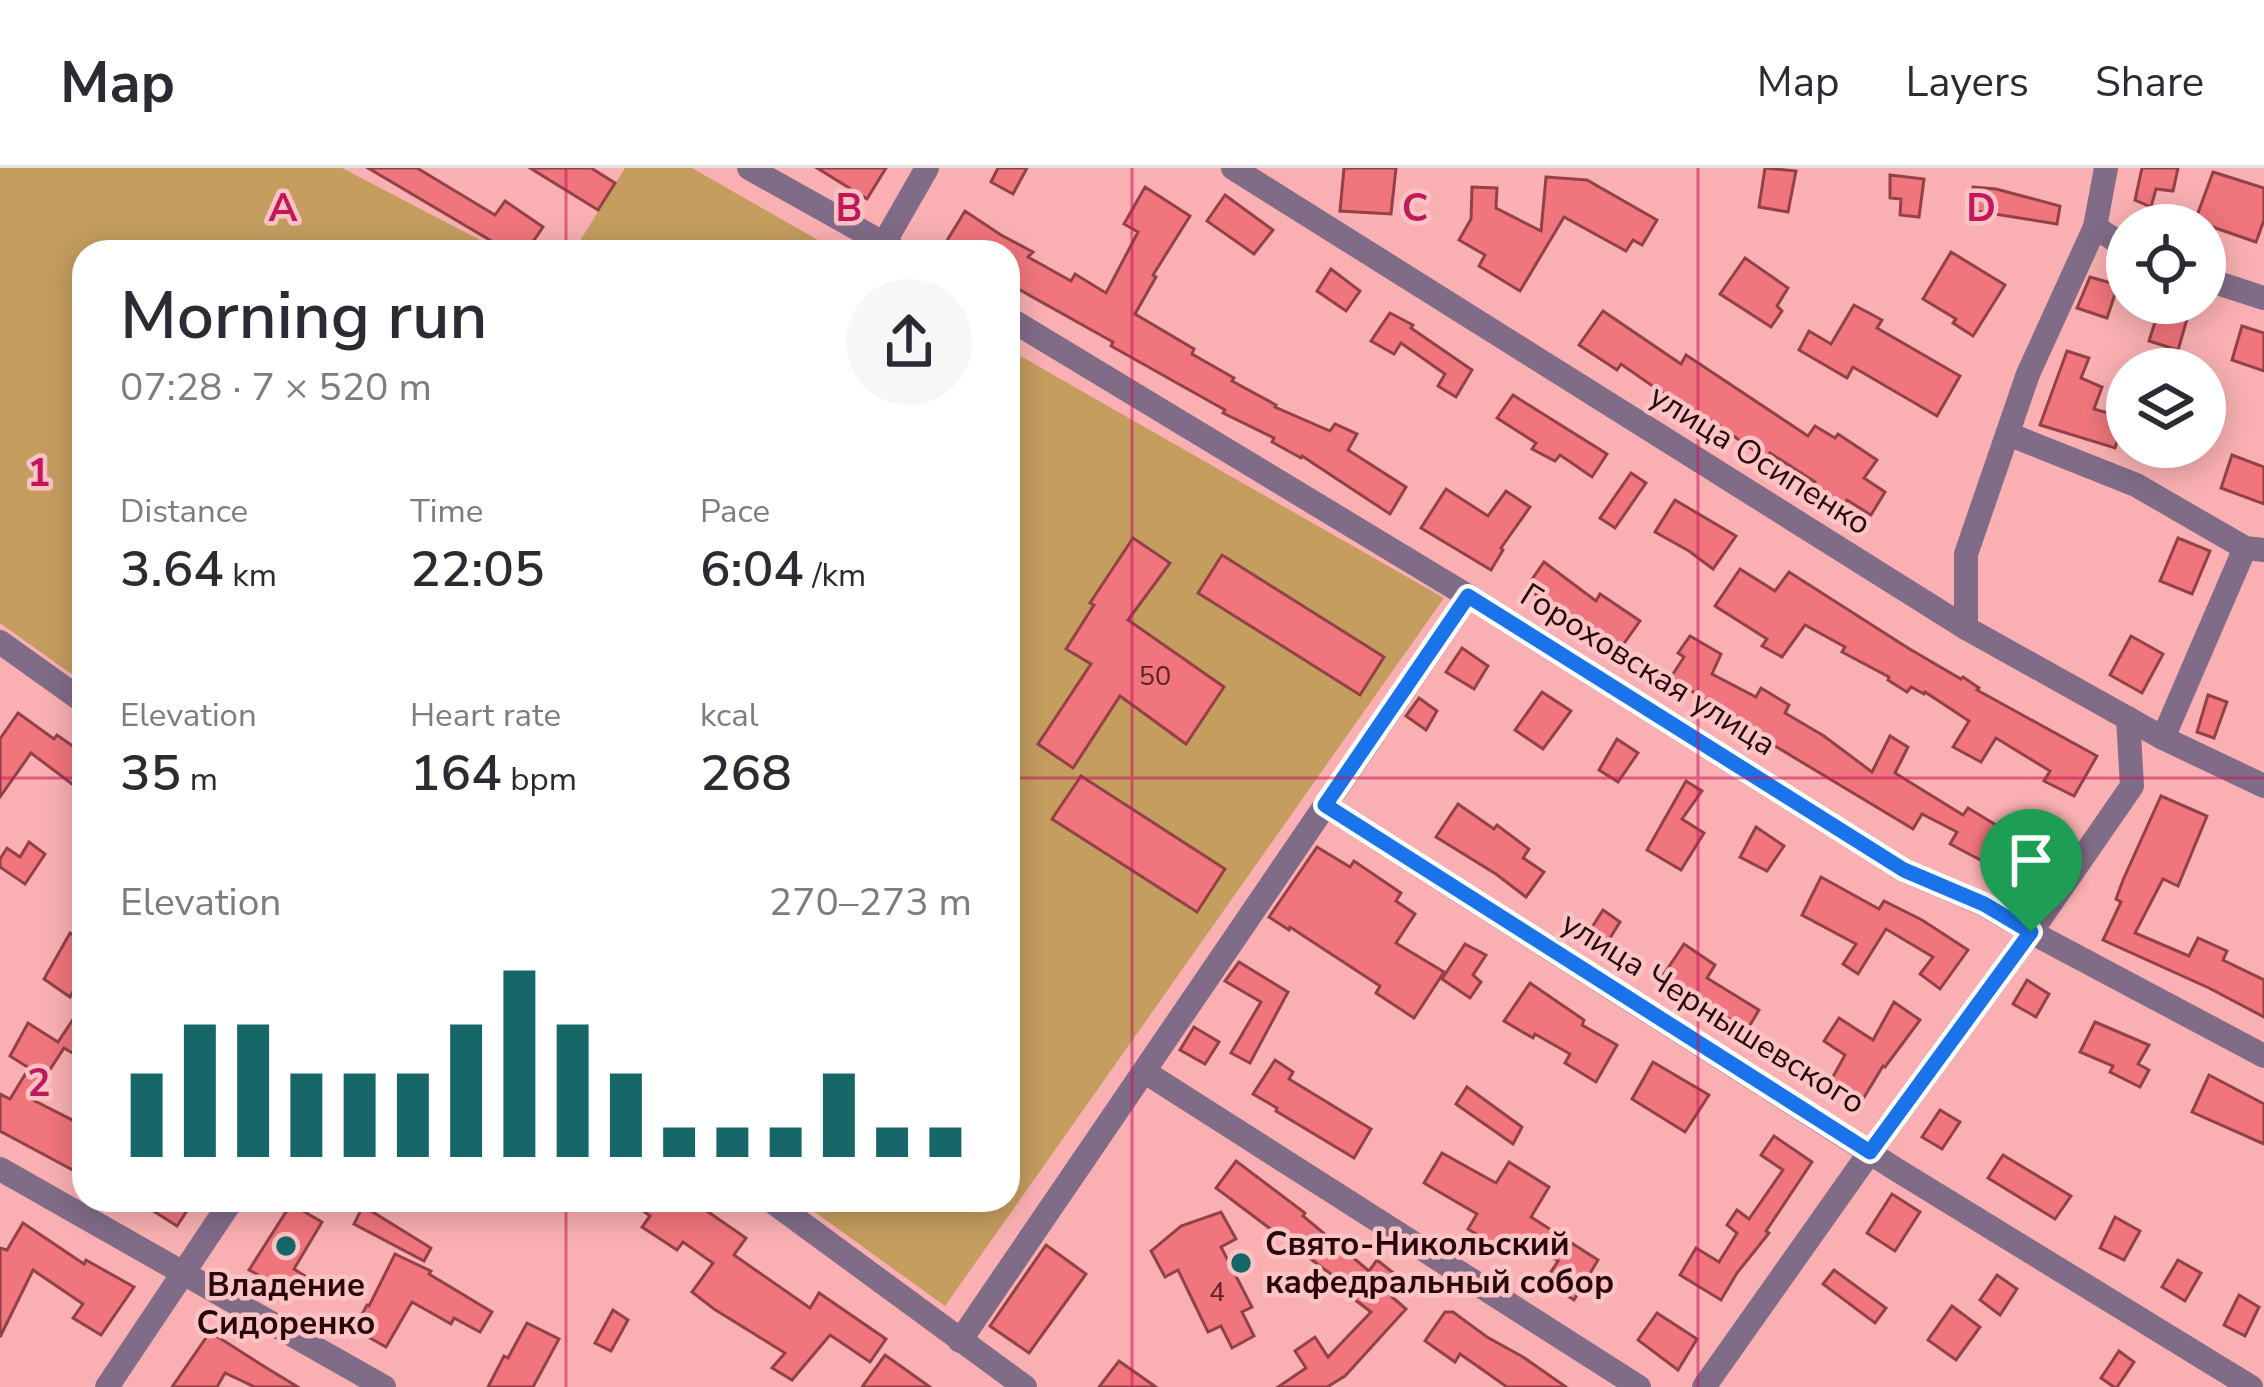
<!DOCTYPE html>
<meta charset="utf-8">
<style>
body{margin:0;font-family:"Nunito Sans",sans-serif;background:#f7f7f7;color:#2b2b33;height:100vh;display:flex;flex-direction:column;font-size:45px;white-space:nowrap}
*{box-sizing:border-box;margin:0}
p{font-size:39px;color:#7c7c81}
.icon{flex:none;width:66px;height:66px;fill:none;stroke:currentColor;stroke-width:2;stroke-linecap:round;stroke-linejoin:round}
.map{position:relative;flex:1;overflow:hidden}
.panel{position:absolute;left:72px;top:72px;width:948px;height:972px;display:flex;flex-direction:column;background:#fff;border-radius:36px;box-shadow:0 6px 30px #0003}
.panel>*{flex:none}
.fabs{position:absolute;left:2106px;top:36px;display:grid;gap:24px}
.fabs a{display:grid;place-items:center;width:120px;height:120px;border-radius:50%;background:#fff;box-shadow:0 6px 30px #0003;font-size:60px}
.pin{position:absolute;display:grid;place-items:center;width:102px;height:102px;color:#fff;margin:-123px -51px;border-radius:50% 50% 50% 0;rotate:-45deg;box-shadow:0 0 12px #0007}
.pin .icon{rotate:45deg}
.round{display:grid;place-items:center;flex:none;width:126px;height:126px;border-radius:63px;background:#f7f7f7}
.head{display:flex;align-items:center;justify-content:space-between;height:204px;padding:0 48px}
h1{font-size:66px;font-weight:600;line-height:90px}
.figures{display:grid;grid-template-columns:repeat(3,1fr);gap:18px;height:204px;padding:12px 48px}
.figures div{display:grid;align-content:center}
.figures b{font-size:51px;font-weight:600}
.figures small{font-size:33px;font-weight:400}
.figures p{font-size:33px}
.chart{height:336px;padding:24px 48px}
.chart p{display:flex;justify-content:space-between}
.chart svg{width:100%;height:216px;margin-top:12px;stroke:#176668;stroke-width:6}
header{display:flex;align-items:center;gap:72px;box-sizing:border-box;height:168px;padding:0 60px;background:#fff;border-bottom:3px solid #e1e1e2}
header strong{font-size:57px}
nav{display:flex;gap:66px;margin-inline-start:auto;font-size:42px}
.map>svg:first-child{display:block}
.green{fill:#c49d5f}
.building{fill:#f1757c;stroke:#924247;stroke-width:3}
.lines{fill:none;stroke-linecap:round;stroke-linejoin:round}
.minor{stroke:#816c87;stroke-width:24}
.tertiary{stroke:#816c87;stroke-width:24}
.route-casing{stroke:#fff;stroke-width:24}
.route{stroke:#1a73e8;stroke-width:15}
.grid{fill:none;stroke:#c2185b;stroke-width:3;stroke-opacity:0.55}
.poi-dot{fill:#176668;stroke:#fcc3c4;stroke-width:4.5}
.labels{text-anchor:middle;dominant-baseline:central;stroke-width:9;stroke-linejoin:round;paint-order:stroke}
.number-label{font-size:27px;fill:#5a2327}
.street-label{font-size:33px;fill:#28080b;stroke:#fcc3c4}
.poi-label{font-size:33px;font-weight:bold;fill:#28080b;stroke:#fcc3c4;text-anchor:start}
.grid-label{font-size:39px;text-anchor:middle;font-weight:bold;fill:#c2185b;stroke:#fcc3c4;stroke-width:9;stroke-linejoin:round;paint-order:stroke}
</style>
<header>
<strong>Map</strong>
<nav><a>Map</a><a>Layers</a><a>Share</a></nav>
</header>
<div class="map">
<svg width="2264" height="1219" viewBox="0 0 2264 1219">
<rect width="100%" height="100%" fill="#fab0b2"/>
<g class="green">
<path d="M0,0H342L503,84H84V515L0,455Z"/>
<path d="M625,0H692L839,84H573Z"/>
<path d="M1008,181L1444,430L945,1138L798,1032H1008Z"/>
</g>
<g class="building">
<path d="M368,0H417L495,47L505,33L543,59L526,84H510Z"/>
<path d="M530,0H591L615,15L598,42Z"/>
<path d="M817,0H886L867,31Z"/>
<path d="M998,0H1027L1013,26L991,14Z"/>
<path d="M1344,0H1396L1391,46L1340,43Z"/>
<path d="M1765,0L1796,3L1788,44L1759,39Z"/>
<path d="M2142,0H2178L2173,23L2156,21L2151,39L2135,32Z"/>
<path d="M2213,4L2264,20V52L2256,74L2195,53Z"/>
<path d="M1890,7L1924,11L1919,49L1900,47L1901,31L1890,30Z"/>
<path d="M1546,9L1587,12L1657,52L1642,77L1633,72L1626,83L1564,49L1520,123L1479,98L1485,87L1459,72L1471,51L1472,19L1497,20L1496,40L1541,63Z"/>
<path d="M1145,19L1190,48L1153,107L1156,109L1135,146L1194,181L1192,186L1234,210L1232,213L1276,237L1275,239L1330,263L1335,256L1357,266L1348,282L1406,319L1390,346L1302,288L1301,290L1272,274L1274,270L1223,245L1225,242L1111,178L1113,174L1011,117L1008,123V84H940L965,43L1001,67L1033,84L1028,89L1071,113L1075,106L1106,125L1138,64L1124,56Z"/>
<path d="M1973,19L1996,21L2060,38L2057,56L1969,42Z"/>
<path d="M1225,27L1273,62L1254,86L1207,53Z"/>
<path d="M1951,84L2005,117L1973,168L1953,155L1956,151L1923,131Z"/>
<path d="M1745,90L1788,120L1777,138L1782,143L1771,159L1720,126Z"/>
<path d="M1331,101L1360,123L1346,143L1317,123Z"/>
<path d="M2090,109L2118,117L2107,150L2077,140Z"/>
<path d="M2161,135L2190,141L2178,182L2149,173Z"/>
<path d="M1854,137L1882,152L1877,160L1960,208L1937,248L1853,199L1847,210L1799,182L1809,163L1831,176Z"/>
<path d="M1603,143L1681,196L1686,187L1808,268L1815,258L1835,270L1838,266L1877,292L1864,310L1885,324L1871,347L1847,332L1840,343L1809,323L1815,314L1770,285L1767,291L1700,245L1697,249L1621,196L1617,202L1579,177Z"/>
<path d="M1390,145L1413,157L1411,160L1472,202L1456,229L1438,218L1445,206L1401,175L1394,186L1371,173Z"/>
<path d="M2242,158L2264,165V203L2232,192Z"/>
<path d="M2067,183L2089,190L2081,210L2102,219L2094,241L2125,250L2115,280L2040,257Z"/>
<path d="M1513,227L1607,286L1592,309L1560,287L1555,293L1532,281L1536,275L1497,250Z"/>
<path d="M2232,287L2264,299V336L2221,320Z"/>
<path d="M1631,305L1646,315L1615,360L1600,350Z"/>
<path d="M1446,321L1488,348L1506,323L1530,339L1501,380L1503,382L1491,402L1421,360Z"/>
<path d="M1675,332L1736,368L1713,401L1689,383L1655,364Z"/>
<path d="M1133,370L1170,395L1128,452L1224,519L1186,576L1120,528L1073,600L1038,576L1091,496L1066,481L1094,437L1090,435Z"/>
<path d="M2178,370L2210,383L2192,426L2160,413Z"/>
<path d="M1222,387L1384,489L1360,527L1198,425Z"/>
<path d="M1544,394L1596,433L1600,426L1640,453L1620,481L1526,420Z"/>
<path d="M1740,401L1775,423L1789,404L1908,480L1961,511L1963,509L1979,520L1977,522L2097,588L2074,628L2044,613L2050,603L1996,570L1981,594L1953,579L1969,553L1925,524L1924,526L1911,519L1907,524L1888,512L1889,509L1842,484L1845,479L1805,457L1782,489L1762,478L1767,471L1715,438Z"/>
<path d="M1690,468L1721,486L1712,506L1756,529L1761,520L1789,537L1785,545L1824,568L1872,604L1890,568L1908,579L1895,605L1963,647L1968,640L2039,683L2012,722L1985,706L1990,697L1950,676L1957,664L1922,646L1913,661L1760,569L1671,509L1684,489L1678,485Z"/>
<path d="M2131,468L2163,486L2142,525L2110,507Z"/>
<path d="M1462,480L1488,498L1474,521L1446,504Z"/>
<path d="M1542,524L1571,543L1543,581L1515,562Z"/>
<path d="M2208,527L2227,534L2214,570L2197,564Z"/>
<path d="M1419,530L1437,543L1426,562L1406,548Z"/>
<path d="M18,545L54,571L57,567L84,586V625L31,585L0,629V571Z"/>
<path d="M1617,571L1638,585L1618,614L1599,602Z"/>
<path d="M1081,608L1225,701L1197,744L1052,651Z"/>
<path d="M1686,613L1702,623L1682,651L1704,665L1681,702L1647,682Z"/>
<path d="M2161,628L2207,648L2178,718L2163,711L2135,765L2189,788L2198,770L2227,783L2223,792L2264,812V849L2209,820L2103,772L2121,734L2116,731L2123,712Z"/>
<path d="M1458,636L1494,661L1497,657L1529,681L1523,690L1544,704L1526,729L1496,706L1436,669Z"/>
<path d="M1756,659L1784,678L1767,703L1740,689Z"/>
<path d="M29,674L45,686L25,716L0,699V691L7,680L20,689Z"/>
<path d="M1317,679L1350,699L1354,693L1401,725L1396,733L1415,746L1396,775L1444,804L1414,850L1376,825L1380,818L1290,759L1289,762L1269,749Z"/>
<path d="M1821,709L1879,741L1884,733L1922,752L1968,782L1940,821L1920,806L1933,789L1886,761L1858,806L1843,796L1856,776L1802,747Z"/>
<path d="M1603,742L1620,754L1607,775L1589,764Z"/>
<path d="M70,765L84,774V805L70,829L44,811Z"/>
<path d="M1465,776L1486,787L1473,807L1481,814L1470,830L1442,811Z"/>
<path d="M1684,776L1715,797L1707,810L1759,842L1747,862L1662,809Z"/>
<path d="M1239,794L1288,824L1250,895L1231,885L1261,834L1225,813Z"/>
<path d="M2027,812L2049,826L2036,849L2013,836Z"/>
<path d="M1530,815L1584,852L1582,857L1617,877L1596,914L1565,895L1570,886L1535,866L1533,870L1504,853Z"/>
<path d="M1894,834L1920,852L1885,899L1883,898L1860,936L1829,916L1845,887L1824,873L1839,850L1873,872Z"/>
<path d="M84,835V874L76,887L64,880L31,931L84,958V1008L0,963V926L10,931L29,900L10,888L28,855L58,874Z"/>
<path d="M2095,854L2149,877L2138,896L2149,902L2140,919L2110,904L2113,898L2080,884Z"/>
<path d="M1194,859L1219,874L1205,896L1180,882Z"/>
<path d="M1275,892L1293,904L1289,911L1371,961L1354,990L1276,943L1277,940L1253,926Z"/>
<path d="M1653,894L1709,927L1685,964L1632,931Z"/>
<path d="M2209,907L2264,936V976L2192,944Z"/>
<path d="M1467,919L1522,959L1513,976L1456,936Z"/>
<path d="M1940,942L1960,954L1942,981L1922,969Z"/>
<path d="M1774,968L1812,994L1766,1063L1769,1065L1737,1105L1721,1132L1680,1107L1696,1080L1719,1094L1737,1065L1727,1057L1737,1042L1749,1051L1783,1002L1761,987Z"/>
<path d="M1442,985L1496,1015L1509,994L1549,1019L1531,1049L1598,1092L1574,1132L1545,1113L1558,1093L1518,1070L1508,1086L1468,1061L1477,1046L1424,1015Z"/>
<path d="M2003,987L2071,1028L2055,1051L1988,1010Z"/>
<path d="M1236,993L1305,1045L1303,1048L1369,1103L1377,1092L1401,1111L1393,1121L1396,1124L1392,1129L1406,1141L1345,1208L1327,1219H1278L1306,1200L1295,1183L1315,1169L1328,1189L1371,1144L1337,1118L1340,1113L1216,1020Z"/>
<path d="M1892,1026L1920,1044L1895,1083L1867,1065Z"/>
<path d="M136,1032H194L177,1058Z"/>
<path d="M629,1032H709L704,1041L746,1070L734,1087L810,1140L819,1125L886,1171L870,1194L830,1167L792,1212L772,1200L785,1185L714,1141L692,1124L713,1095L683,1074L677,1082L642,1059L650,1048Z"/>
<path d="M291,1036L322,1054L294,1101L305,1108L295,1126L249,1102Z"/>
<path d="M363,1038L431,1080L424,1093L354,1056Z"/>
<path d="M1221,1044L1236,1071L1221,1079L1252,1139L1242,1144L1254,1168L1232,1180L1221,1158L1208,1164L1178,1102L1165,1109L1151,1083L1181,1058Z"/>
<path d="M2115,1049L2140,1063L2124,1092L2100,1080Z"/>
<path d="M23,1055L84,1096L86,1092L134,1119L101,1167L73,1150L83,1136L33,1102L0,1169V1080L7,1082Z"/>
<path d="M1046,1077L1086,1106L1029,1185L990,1158Z"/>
<path d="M395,1086L431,1103L429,1106L492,1144L480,1164L454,1150L451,1156L412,1134L386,1179L354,1161L367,1137L369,1138Z"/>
<path d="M2178,1092L2201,1105L2185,1133L2162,1119Z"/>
<path d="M1834,1102L1886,1140L1875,1155L1823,1116Z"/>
<path d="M1997,1107L2017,1121L2000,1147L1980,1132Z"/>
<path d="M2239,1127L2259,1139L2245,1168L2224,1157Z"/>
<path d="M1952,1138L1980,1159L1956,1192L1928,1172Z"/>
<path d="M613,1142L628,1152L611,1183L595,1175Z"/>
<path d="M1445,1144H1453L1487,1169L1523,1189L1566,1219H1507L1460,1186L1455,1194L1425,1173Z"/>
<path d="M1657,1145L1697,1171L1678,1202L1638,1172Z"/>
<path d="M527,1155L559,1171L533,1219H488L504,1188L508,1190Z"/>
<path d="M210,1164L265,1199L298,1219H255L225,1205L217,1219H172Z"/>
<path d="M2119,1183L2134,1194L2117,1219H2114L2101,1210Z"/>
<path d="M885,1187L930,1219H862Z"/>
<path d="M1119,1193L1156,1219H1099Z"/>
</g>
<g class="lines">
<g class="minor">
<path d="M749,0L899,84"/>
<path d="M1233,0L1966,460L2163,570L2264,618"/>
<path d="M2095,59L2127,80"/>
<path d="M884,75L927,0"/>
<path d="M2205,111L2264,130"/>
<path d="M1008,150L1468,428L1904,702L1983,736L2031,764L2264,888"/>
<path d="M2008,266L2136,317L2245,380L2264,382"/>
<path d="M1966,460V386L2028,206L2095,59L2106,0"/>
<path d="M2163,570L2245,380"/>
<path d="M1325,637L1897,1002L2251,1219"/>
<path d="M1145,904L1639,1219"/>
<path d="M0,1001L384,1219"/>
<path d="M960,1173L1468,428"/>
<path d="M107,1219L232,1032"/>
<path d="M1704,1219L1870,984L2031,764L2132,618L2128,550"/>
</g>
<g class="tertiary">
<path d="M0,474L84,534"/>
<path d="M770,1032L1025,1219"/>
</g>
</g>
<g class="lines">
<g class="route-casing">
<path id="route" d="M1468,428L1904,702L1984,736L2031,764L1870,984L1325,637Z"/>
</g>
<use href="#route" class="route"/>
</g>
<path class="grid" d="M566,0V84M1132,0V1219M1698,0V1219M0,610H84M1008,610H2264M566,1032V1219"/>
<g class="poi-dot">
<circle cx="286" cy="1078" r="12"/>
<circle cx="1241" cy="1095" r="12"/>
</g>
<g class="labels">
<g class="number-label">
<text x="1155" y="508">50</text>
<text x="1217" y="1124">4</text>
</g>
<g class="street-label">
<text transform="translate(1760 292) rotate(32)">улица Осипенко</text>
<text transform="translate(1648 502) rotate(32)">Гороховская улица</text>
<text transform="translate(1713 845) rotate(32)">улица Чернышевского</text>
</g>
<g class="poi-label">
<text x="1265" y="1076">Свято-Никольский<tspan x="1265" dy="38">кафедральный собор</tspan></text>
<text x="286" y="1117" text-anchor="middle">Владение<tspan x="286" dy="38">Сидоренко</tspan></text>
</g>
</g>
<g class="grid-label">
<text x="283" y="53">A</text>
<text x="849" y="53">B</text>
<text x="1415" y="53">C</text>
<text x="1981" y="53">D</text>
<text x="39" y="318">1</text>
<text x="39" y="928">2</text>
</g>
</svg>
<div class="fabs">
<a><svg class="icon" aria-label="locate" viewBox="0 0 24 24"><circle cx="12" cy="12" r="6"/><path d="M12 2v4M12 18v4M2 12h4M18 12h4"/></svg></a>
<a><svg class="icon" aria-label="layers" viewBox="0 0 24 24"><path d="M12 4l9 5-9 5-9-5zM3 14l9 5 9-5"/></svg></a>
</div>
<div class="pin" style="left:2031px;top:764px;background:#1e9e55"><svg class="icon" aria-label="arrive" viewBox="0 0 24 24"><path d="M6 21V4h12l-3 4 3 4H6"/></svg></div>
<section class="panel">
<div class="head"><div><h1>Morning run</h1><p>07:28 · 7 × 520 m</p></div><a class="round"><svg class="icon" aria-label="share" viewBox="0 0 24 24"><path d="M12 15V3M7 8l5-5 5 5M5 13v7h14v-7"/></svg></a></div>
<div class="figures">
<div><p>Distance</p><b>3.64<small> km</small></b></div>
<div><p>Time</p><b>22:05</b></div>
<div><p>Pace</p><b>6:04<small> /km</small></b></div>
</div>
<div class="figures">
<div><p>Elevation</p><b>35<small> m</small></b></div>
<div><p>Heart rate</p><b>164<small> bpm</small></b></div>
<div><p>kcal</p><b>268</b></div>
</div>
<div class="chart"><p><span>Elevation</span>270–273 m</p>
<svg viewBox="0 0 160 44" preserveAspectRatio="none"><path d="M5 44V27M15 44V17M25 44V17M35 44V27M45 44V27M55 44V27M65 44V17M75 44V6M85 44V17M95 44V27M105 44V38M115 44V38M125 44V38M135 44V27M145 44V38M155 44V38"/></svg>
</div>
</section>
</div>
